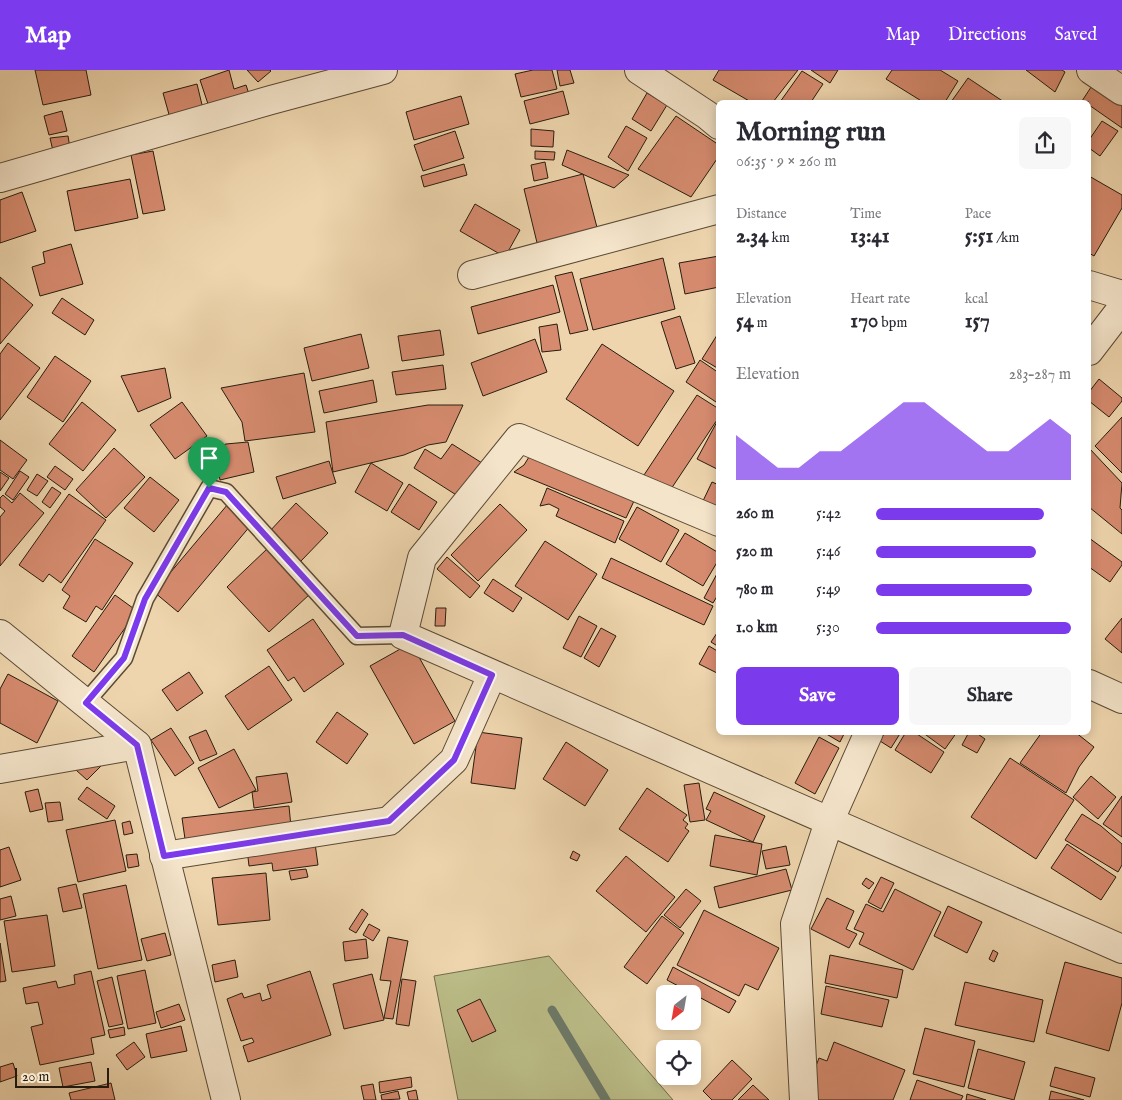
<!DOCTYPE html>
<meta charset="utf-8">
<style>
body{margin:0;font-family:"IM FELL English",serif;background:#f7f7f7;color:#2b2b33;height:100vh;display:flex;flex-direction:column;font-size:19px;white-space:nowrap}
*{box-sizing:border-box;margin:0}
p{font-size:16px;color:#7c7c81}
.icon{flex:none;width:28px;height:28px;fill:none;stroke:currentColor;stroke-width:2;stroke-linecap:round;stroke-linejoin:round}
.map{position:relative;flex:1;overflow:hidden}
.sheet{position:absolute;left:716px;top:30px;width:375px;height:635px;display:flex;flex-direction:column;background:#fff;border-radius:8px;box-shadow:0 2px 12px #0003}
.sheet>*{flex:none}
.needle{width:32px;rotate:211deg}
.fabs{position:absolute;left:656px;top:915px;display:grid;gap:10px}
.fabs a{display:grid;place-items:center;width:45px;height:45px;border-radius:8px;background:#fff;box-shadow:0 2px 12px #0003;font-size:25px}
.scale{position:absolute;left:15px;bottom:12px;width:94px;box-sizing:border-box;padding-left:5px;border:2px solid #281c0e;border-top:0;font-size:14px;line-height:18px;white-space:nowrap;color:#281c0e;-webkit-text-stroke:4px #f4e4ca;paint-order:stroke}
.pin{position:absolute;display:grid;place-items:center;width:42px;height:42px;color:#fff;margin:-51px -21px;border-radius:50% 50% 50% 0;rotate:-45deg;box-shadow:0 0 5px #0007}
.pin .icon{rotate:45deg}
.round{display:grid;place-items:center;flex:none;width:52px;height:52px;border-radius:8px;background:#f7f7f7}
.head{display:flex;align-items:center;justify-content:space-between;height:85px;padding:0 20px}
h1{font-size:28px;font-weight:800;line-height:38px}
.figures{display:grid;grid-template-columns:repeat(3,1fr);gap:8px;height:85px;padding:5px 20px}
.figures div{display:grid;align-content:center}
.figures b{font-size:21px;font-weight:800}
.figures small{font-size:14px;font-weight:400}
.figures p{font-size:14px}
.chart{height:140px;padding:10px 20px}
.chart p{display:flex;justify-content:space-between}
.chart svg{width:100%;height:90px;margin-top:5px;fill:#7c3aed;opacity:.7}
.button{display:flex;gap:10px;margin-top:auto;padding:10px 20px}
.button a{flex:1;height:58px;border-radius:8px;background:#7c3aed;color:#fff;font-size:20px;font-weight:800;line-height:58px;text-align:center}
.button a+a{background:#f7f7f7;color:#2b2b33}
ul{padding:0 20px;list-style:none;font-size:16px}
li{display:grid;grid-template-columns:80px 60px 1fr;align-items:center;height:38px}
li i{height:12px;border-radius:6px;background:#7c3aed}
header{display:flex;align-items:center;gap:30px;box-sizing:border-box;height:70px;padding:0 25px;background:#7c3aed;color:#fff}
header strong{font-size:24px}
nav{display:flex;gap:28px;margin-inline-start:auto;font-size:18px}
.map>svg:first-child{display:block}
.green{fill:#bbbd88;stroke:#726c4b}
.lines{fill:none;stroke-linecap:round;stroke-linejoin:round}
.stream{stroke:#6c7a69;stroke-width:9}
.building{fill:#d68b6f;stroke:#281c0e}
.service-casing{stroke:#5a4a36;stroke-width:19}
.minor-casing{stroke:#5a4a36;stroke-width:30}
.service{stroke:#f4e4ca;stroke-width:16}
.minor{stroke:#f4e4ca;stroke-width:28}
.route-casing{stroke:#fff;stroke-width:10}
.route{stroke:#7c3aed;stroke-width:6}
</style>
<header>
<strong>Map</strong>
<nav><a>Map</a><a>Directions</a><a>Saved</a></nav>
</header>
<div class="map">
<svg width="1122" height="1030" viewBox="0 0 1122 1030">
<rect width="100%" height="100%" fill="#eed5ad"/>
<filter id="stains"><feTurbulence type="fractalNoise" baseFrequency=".004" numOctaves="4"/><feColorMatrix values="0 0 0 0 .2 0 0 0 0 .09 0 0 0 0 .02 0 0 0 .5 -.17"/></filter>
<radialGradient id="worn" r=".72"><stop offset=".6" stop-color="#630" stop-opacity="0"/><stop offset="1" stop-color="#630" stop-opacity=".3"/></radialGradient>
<path class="green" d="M549,886L673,1030H458L434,906Z"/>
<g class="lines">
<path class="stream" d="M552,940L606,1030"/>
</g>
<g class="building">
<path d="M35,0H86L91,25L43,35Z"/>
<path d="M229,0L234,19L246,15L251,30L211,43L200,10Z"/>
<path d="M247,0H270L271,1L258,12Z"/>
<path d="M533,0H552L557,19L521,27L515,4Z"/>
<path d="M557,0H570L574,13L560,16Z"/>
<path d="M719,0H798L773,32H751L713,10Z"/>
<path d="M811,0H838L830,13Z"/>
<path d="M892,0H940L958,11L945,32H923L886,9Z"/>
<path d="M1026,0H1062L1065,2L1055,22Z"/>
<path d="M802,1L823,14L811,32H780Z"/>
<path d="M968,8L1004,32H951Z"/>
<path d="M1095,11L1122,29V58L1089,35V32L1082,31Z"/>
<path d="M197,14L203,39L170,48L163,23Z"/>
<path d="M563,21L569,44L530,54L524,31Z"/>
<path d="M647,23L667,35L651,61L632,49Z"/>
<path d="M461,26L469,54L414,70L406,42Z"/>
<path d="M62,41L67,61L49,65L44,46Z"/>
<path d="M676,46L719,75V86L691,127L638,99Z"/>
<path d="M1102,51L1118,61L1100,86L1089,78V70Z"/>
<path d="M626,56L647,68L628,101L608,87Z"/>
<path d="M531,59L554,61L553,77L531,76Z"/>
<path d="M455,61L464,88L423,101L414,75Z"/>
<path d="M68,66L70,78L53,81L50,68Z"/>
<path d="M567,80L629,105L614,118L562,95Z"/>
<path d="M153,81L165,140L143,144L131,85Z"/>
<path d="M535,81L555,82L554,90L535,89Z"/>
<path d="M545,92L548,108L534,111L531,95Z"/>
<path d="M464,94L467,105L424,117L421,106Z"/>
<path d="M583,104L599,165L539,181L524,119Z"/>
<path d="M1089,106L1122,125V138L1094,186L1089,183Z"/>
<path d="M130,109L138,148L75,161L67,121Z"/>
<path d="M22,122L36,161L0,173V130Z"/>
<path d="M475,134L520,160L505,187L460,161Z"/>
<path d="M71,174L83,214L40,226L32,197L45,193L43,182Z"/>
<path d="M719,186V217L685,224L679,193Z"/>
<path d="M663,188L675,239L593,260L580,209Z"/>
<path d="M572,202L588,260L570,264L555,206Z"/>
<path d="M0,207L33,235L0,274Z"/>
<path d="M553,215L560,242L478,264L471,237Z"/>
<path d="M62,228L94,250L85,265L52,243Z"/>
<path d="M680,246L695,293L676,299L661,252Z"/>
<path d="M557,254L561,280L542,282L539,257Z"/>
<path d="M440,260L444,285L402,291L398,266Z"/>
<path d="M719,262V299L702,289Z"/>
<path d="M361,264L369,298L312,311L304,278Z"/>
<path d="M535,269L547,302L483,326L471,293Z"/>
<path d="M8,273L40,298L0,350V284Z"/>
<path d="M602,274L674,321L638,376L566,329Z"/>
<path d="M55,286L91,311L63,352L27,327Z"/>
<path d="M700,290L719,303V334L686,312Z"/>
<path d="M443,295L446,319L396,325L392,302Z"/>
<path d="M165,298L171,328L138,342L121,306Z"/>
<path d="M304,303L315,362L245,371L242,352L221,318Z"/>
<path d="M1099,309L1122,328V331L1109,347L1089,331V322Z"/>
<path d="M373,310L377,332L324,343L319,321Z"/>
<path d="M697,325L719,339V347L667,425L642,408Z"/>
<path d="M82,332L116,360L83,401L49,374Z"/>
<path d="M182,332L207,366L175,389L150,355Z"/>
<path d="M428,335H463L446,372L428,375L404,385L333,402L326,352Z"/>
<path d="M1122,347V403L1095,376Z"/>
<path d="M719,348V400L697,389Z"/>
<path d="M0,370L27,390L13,409L0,400Z"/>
<path d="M248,372L254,402L220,410L214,379L226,374Z"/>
<path d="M452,374L482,393L461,428L414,398L425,379L441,389Z"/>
<path d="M114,378L145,407L106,448L76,420Z"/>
<path d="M1089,378L1122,413L1120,438L1122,440V464L1089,437Z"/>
<path d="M529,387L634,431L626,448L514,402L524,395Z"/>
<path d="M329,391L336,413L283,429L276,407Z"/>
<path d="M371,393L403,413L387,441L355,422Z"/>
<path d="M55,396L73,409L65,420L47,407Z"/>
<path d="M20,401L29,407L13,430L5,424Z"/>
<path d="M0,402L9,408L0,421Z"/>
<path d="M37,404L48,411L37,426L27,420Z"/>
<path d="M150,407L179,430L154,462L124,438Z"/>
<path d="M712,412L719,415V441L702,433Z"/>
<path d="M409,414L437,432L419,460L391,442Z"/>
<path d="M52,417L61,423L50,438L42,432Z"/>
<path d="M547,418L624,451L615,473L556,446L559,439L549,434L540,436Z"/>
<path d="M20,423L44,443L0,496V447L5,441L0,437V428L3,425L12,433Z"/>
<path d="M69,424L106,450L61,513L49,504L43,512L19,495Z"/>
<path d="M296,433L328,463L301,491L269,462Z"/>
<path d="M228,434L251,455L178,542L154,522Z"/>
<path d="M500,434L527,460L478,511L451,485Z"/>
<path d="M637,437L679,460L661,492L619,469Z"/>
<path d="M685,463L719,483V489L703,516L666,494Z"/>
<path d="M1089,468L1122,492V495L1110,512L1089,497Z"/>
<path d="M95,469L133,493L102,540L96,536L86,552L63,538L70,526L62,520Z"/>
<path d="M545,471L597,504L568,550L515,516Z"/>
<path d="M267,479L310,524L269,562L227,517Z"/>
<path d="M447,487L480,516L470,528L437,499Z"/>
<path d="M611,488L713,536L704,555L602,508Z"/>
<path d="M719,500V523L713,533L704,528Z"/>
<path d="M493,509L522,528L513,542L484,523Z"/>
<path d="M115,525L137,541L94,602L72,586Z"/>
<path d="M436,538H446L445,556H435Z"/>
<path d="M579,546L597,556L581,587L563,578Z"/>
<path d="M1122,548V583L1105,569Z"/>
<path d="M313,549L344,594L304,622L294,607L288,611L267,580Z"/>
<path d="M601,558L616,566L599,597L584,588Z"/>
<path d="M719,560V577L711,572Z"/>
<path d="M411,573L455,651L414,674L370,596Z"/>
<path d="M709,576L719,582V604L699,594Z"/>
<path d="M269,596L292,630L248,660L225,626Z"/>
<path d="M189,602L203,623L177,641L162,620Z"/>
<path d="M8,604L58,631L37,673L0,653V619Z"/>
<path d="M337,642L368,664L347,694L316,672Z"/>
<path d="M171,658L194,693L175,706L151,670Z"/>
<path d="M206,660L217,684L200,691L189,667Z"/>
<path d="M478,662L522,668L515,719L471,713Z"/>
<path d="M823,662H845L840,672Z"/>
<path d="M885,662H901L891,678L880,671Z"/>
<path d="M906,662H914L944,682L931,703L895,680Z"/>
<path d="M922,662H957L945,679Z"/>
<path d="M969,662H975L985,669L977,683L962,675Z"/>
<path d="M1042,662H1075L1094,677L1079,697L1066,723L1020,693Z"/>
<path d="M819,667L839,678L815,724L795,713Z"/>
<path d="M566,672L608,700L585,736L543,709Z"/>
<path d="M234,679L256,720L219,738L198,698Z"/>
<path d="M90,684L102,695L87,710L76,700Z"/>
<path d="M1010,688L1074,730L1036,789L971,747Z"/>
<path d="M287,703L292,732L254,738L252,722L258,721L256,707Z"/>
<path d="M1091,706L1116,727L1098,749L1073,727Z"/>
<path d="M699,713L705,750L690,752L684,715Z"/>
<path d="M87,717L115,736L107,749L78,729Z"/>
<path d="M647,718L687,745L683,750L688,754L685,758L689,761L668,792L619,759Z"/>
<path d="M38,719L43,739L30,742L25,722Z"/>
<path d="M714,722L765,746L753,772L706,750L711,741L706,739Z"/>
<path d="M1122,726V767L1103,754Z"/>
<path d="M60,732L63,750L48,752L45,733Z"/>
<path d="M289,736L291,757L185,769L182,748Z"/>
<path d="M1082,744L1101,756L1122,774V795L1118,802L1065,770Z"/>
<path d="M115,750L126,801L78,812L66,760Z"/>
<path d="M130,751L133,763L124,765L122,753Z"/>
<path d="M715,765L762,774L757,805L710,796Z"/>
<path d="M314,766L318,795L273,801L272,793L249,796L247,779Z"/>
<path d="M1067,774L1116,807L1101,830L1051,798Z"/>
<path d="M786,776L790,795L766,799L762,781Z"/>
<path d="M9,777L21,810L0,817V780Z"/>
<path d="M573,781L580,785L577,791L570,788Z"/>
<path d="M137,784L139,796L128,798L126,785Z"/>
<path d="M626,786L675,827L646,862L596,821Z"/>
<path d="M306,799L308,807L291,810L289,801Z"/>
<path d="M786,799L792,820L719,838L714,817Z"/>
<path d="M266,803L270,850L218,855L212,808Z"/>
<path d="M881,807L894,813L881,839L868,832Z"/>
<path d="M866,808L874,813L869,819L862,814Z"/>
<path d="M76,814L82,838L63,842L58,818Z"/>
<path d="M126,815L142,890L98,899L83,824Z"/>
<path d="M686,819L701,831L680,858L664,845Z"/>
<path d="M895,819L941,842L913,900L859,874L864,863L854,859L866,834L883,842Z"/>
<path d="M11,826L16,846L0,850V829Z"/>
<path d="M827,828L854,841L846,859L857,864L849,878L811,859Z"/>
<path d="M948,836L982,852L967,883L934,866Z"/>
<path d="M362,839L368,844L356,863L349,859Z"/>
<path d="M704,840L779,878L758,920L745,914L739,926L677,895Z"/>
<path d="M47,845L55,896L12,902L4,851Z"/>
<path d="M662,846L684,863L647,914L624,897Z"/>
<path d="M369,854L380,860L373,871L363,865Z"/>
<path d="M165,863L171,885L147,891L141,869Z"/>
<path d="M388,867L408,871L393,949L384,948L391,911L380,910Z"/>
<path d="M366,869L368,888L345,891L343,872Z"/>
<path d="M0,873L6,911L0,912Z"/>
<path d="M993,880L998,883L994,892L989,889Z"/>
<path d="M830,885L903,900L897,928L825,913Z"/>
<path d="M235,890L238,907L215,912L212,895Z"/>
<path d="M1065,892L1122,908V933L1109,981L1046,963Z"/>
<path d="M673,897L736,931L729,943L667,910Z"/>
<path d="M145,900L156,953L128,959L117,906Z"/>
<path d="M91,901L105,965L91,968L94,984L40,995L31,957L43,954L38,932L26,934L23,918L56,911L58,918L75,914L74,905Z"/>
<path d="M310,901L331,965L248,992L243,976L254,972L252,968L241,971L227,929L242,923L244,928L260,923L262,931L271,928L267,915Z"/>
<path d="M372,904L384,950L344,959L333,914Z"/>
<path d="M112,907L123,954L109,957L97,911Z"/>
<path d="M402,909L416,911L409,956L396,954Z"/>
<path d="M965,912L1043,930L1034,972L955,955Z"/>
<path d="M826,916L889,930L882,957L821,944Z"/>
<path d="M480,929L496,961L472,972L457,940Z"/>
<path d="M179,934L185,950L161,958L156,942Z"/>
<path d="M181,956L187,981L151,988L146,964Z"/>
<path d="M124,957L125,965L110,968L108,960Z"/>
<path d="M925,958L975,971L964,1017L913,1004Z"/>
<path d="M134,972L145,987L127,1000L116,985Z"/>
<path d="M834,972L905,1000L893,1030H810L809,1014L819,988L827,991Z"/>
<path d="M978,979L1025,992L1014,1030L968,1018Z"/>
<path d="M732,990L752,1009L732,1030H712L703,1021Z"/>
<path d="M91,992L95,1011L63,1017L59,998Z"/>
<path d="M13,993L17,1006L0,1012V997Z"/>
<path d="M1055,997L1095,1008L1090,1027L1050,1016Z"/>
<path d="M411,1007L412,1017L380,1023L379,1012Z"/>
<path d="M917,1010L963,1026L961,1030H910Z"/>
<path d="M111,1013L115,1030H71L69,1023Z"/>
<path d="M373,1014L376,1030H364L361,1016Z"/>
<path d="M753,1015L769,1030H738Z"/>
<path d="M416,1020L418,1030H409L407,1022Z"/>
<path d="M398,1021L400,1029L382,1030L381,1025Z"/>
<path d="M1051,1021L1084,1030H1049Z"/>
<path d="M967,1024L986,1030H966Z"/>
</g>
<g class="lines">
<g class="service-casing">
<path id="service" d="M85,633L124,588L145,529L209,418L226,422L357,566L403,565"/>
</g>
<g class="minor-casing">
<g id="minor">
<path d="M639,0L707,45L719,55"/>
<path d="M1091,0L1122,21"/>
<path d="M0,108L271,30L383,0"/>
<path d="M472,205L719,139"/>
<path d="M1089,215L1122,225"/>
<path d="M1089,281L1122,238"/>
<path d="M719,452L519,368L422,488L403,565L1122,879"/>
<path d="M0,564L137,675L226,1030"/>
<path d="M1089,614L1122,629"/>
<path d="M0,699L137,675"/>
<path d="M164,786L389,751L454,690L492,605"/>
<path d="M804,1030L795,854L829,752L869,662"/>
</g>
</g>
<use href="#service" class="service"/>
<use href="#minor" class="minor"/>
</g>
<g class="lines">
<g class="route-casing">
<path id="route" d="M209,418L226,422L357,566L403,565L492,605L454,690L389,751L164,786L137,675L86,633L124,588L145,529Z"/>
</g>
<use href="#route" class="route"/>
</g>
<rect width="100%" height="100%" filter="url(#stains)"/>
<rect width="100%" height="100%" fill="url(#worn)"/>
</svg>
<div class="fabs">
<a><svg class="needle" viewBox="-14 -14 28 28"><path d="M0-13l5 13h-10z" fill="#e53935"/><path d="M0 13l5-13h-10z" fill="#7c7c81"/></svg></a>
<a><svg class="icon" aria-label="locate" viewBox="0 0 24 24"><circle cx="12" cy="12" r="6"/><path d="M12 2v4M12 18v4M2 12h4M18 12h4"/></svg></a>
</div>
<div class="scale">20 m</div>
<div class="pin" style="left:209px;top:418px;background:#1e9e55"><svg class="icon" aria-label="arrive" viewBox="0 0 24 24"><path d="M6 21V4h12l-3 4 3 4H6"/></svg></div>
<section class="sheet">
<div class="head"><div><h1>Morning run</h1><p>06:35 · 9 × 260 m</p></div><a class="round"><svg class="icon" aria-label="share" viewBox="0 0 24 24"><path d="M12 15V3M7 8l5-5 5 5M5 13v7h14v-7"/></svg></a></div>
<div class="figures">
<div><p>Distance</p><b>2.34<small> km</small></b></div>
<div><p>Time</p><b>13:41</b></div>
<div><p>Pace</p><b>5:51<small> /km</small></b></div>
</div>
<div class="figures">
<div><p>Elevation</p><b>54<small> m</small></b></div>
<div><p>Heart rate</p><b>170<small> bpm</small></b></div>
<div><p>kcal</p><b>157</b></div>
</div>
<div class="chart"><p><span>Elevation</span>283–287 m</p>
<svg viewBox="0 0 160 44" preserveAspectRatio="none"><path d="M0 44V22L10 30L20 38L30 38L40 30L50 30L60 22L70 14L80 6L90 6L100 14L110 22L120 30L130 30L140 22L150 14L160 22V44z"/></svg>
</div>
<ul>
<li><b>260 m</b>5:42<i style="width:86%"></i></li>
<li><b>520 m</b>5:46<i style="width:82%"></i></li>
<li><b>780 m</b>5:49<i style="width:80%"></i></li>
<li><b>1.0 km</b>5:30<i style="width:100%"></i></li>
</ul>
<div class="button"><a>Save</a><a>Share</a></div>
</section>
</div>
